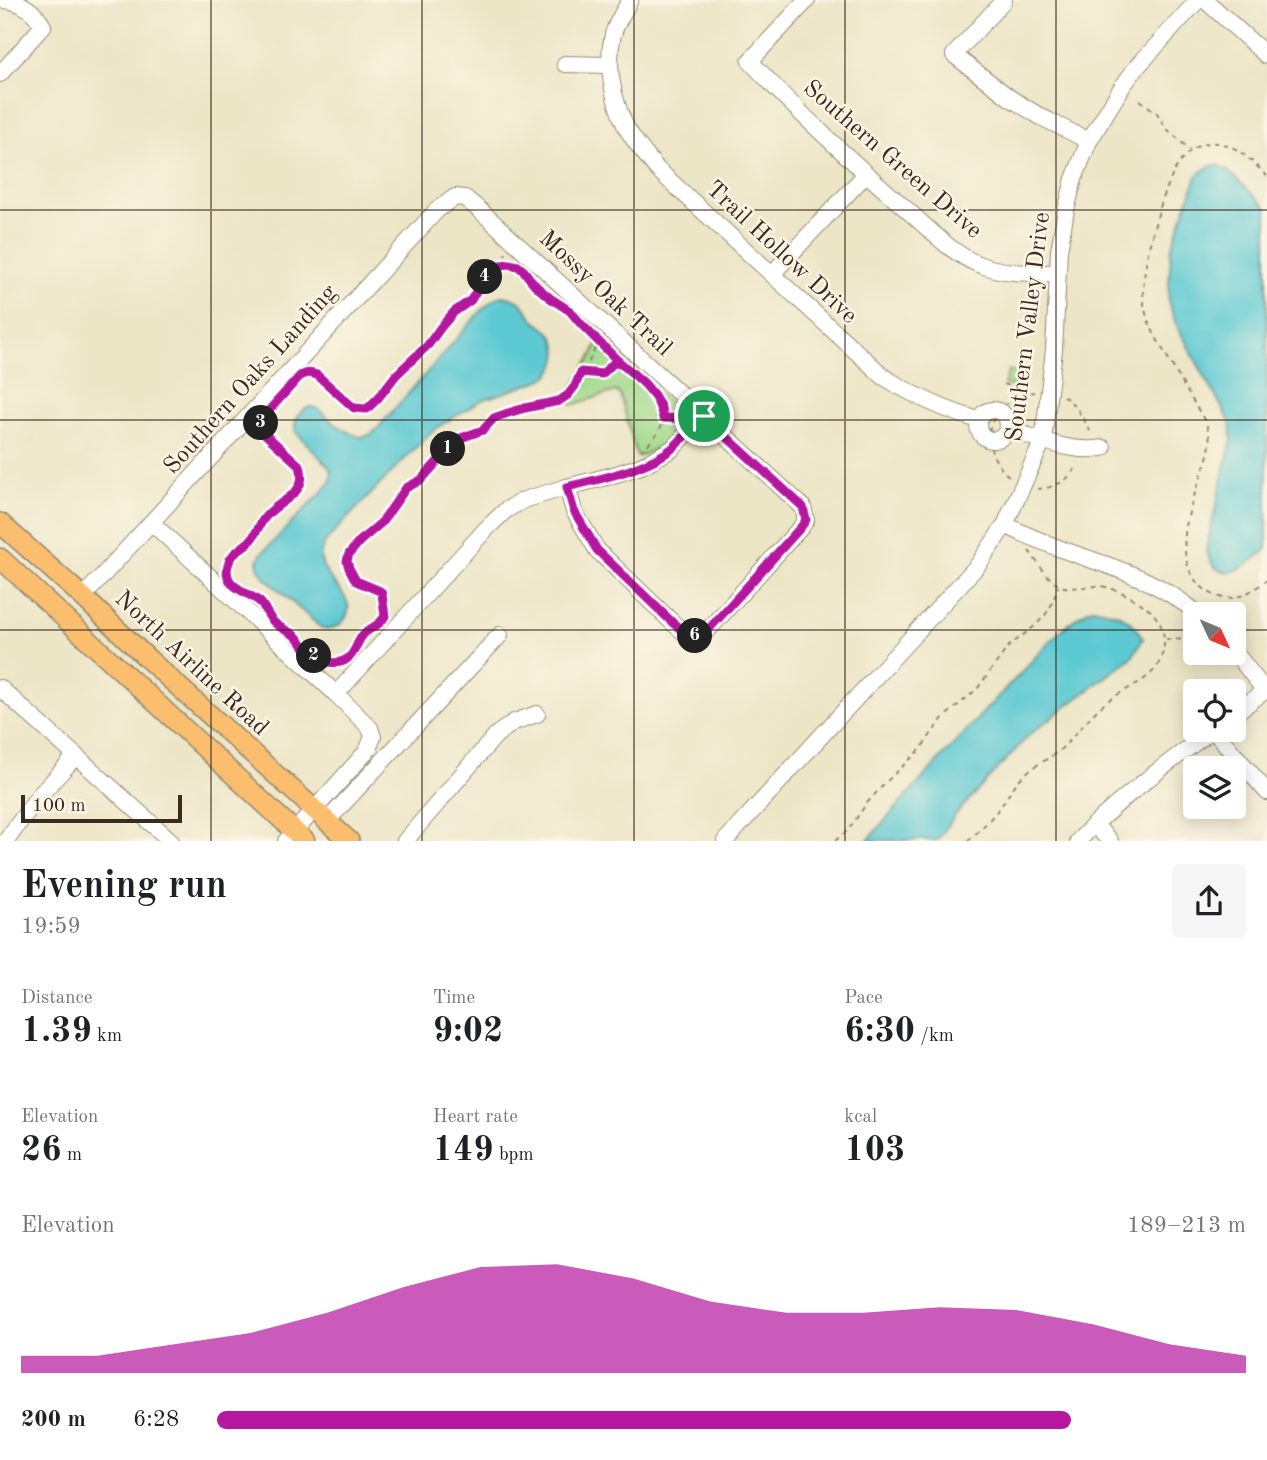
<!DOCTYPE html>
<meta charset="utf-8">
<style>
body{margin:0;font-family:"Old Standard TT",serif;background:#f6f6f6;color:#202124;height:100vh;display:flex;flex-direction:column;font-size:26px;white-space:nowrap}
*{box-sizing:border-box;margin:0}
p{font-size:23px;color:#757577}
.icon{flex:none;width:38px;height:38px;fill:none;stroke:currentColor;stroke-width:2;stroke-linecap:round;stroke-linejoin:round}
.map{position:relative;height:841px;overflow:hidden}
.sheet{display:flex;flex-direction:column;background:#fff;flex:1}
.sheet>*{flex:none}
.needle{width:46px;rotate:134deg}
.controls{position:absolute;left:1183px;top:602px;display:grid;gap:14px}
.controls a{display:grid;place-items:center;width:63px;height:63px;border-radius:7px;background:#fff;box-shadow:0 4px 18px #0003;font-size:35px}
.scale{position:absolute;left:21px;bottom:18px;width:161px;box-sizing:border-box;padding-left:7px;border:4px solid #3b2a1e;border-top:0;font-size:19px;line-height:24px;white-space:nowrap;color:#3b2a1e;-webkit-text-stroke:5px #fcf5e5;paint-order:stroke}
.pin{position:absolute;display:grid;place-items:center;width:60px;height:60px;color:#fff;margin:-30px;border:4px solid #fff;border-radius:50%;box-shadow:0 2px 7px #0007}
.km{position:absolute;width:35px;height:35px;margin:-18px;border-radius:50%;background:#222;color:#fff;font-size:19px;line-height:35px;text-align:center}
.round{display:grid;place-items:center;flex:none;width:74px;height:74px;border-radius:7px;background:#f6f6f6}
.headline{display:flex;align-items:center;justify-content:space-between;height:119px;padding:0 21px}
h1{font-size:38px;font-weight:600;line-height:52px}
.metrics{display:grid;grid-template-columns:repeat(3,1fr);gap:10px;height:119px;padding:7px 21px}
.metrics div{display:grid;align-content:center}
.metrics b{font-size:35px;font-weight:600}
.metrics small{font-size:19px;font-weight:400}
.metrics p{font-size:19px}
.chart{height:196px;padding:14px 21px}
.chart p{display:flex;justify-content:space-between}
.chart svg{width:100%;height:126px;margin-top:7px;fill:#b5179e;opacity:.7}
ul{padding:0 21px;list-style:none;font-size:23px}
li{display:grid;grid-template-columns:112px 84px 1fr;align-items:center;height:52px}
li i{height:18px;border-radius:9px;background:#b5179e}
.map>svg:first-child{display:block}
.green{fill:#a0d98c;stroke:#6e8255;stroke-width:2}
.water{fill:#5cc9d3;stroke:#4c7a78;stroke-width:2}
.lines{fill:none;stroke-linecap:round;stroke-linejoin:round}
.minor-casing{stroke:#948872;stroke-width:18}
.major-casing{stroke:#948872;stroke-width:22}
.path{stroke:#948872;stroke-width:2;stroke-dasharray:5 5;stroke-linecap:butt}
.minor{stroke:#fff;stroke-width:16}
.major{stroke:#fabe6e;stroke-width:19}
.route-casing{stroke:#fff;stroke-width:14}
.route{stroke:#b5179e;stroke-width:9}
.grid{fill:none;stroke:#3b2a1e;stroke-width:2;stroke-opacity:0.55}
.labels{text-anchor:middle;dominant-baseline:central;stroke-width:5;stroke-linejoin:round;paint-order:stroke}
.street-label{font-size:24px;fill:#3b2a1e;stroke:#fcf5e5}
</style>
<div class="map">
<svg width="1267" height="841" viewBox="0 0 1267 841">
<rect width="100%" height="100%" fill="#fcf5e5"/>
<filter id="ink" filterUnits="userSpaceOnUse"><feTurbulence type="fractalNoise" baseFrequency=".0143" numOctaves="2"/><feDisplacementMap in="SourceGraphic" scale="14" xChannelSelector="R" yChannelSelector="G"/><feConvolveMatrix kernelMatrix="1 2 1 2 8 2 1 2 1" color-interpolation-filters="sRGB"/></filter>
<filter id="wash" filterUnits="userSpaceOnUse"><feTurbulence type="fractalNoise" baseFrequency=".00686" numOctaves="4" result="noise"/><feDisplacementMap in="SourceGraphic" scale="28" xChannelSelector="R" yChannelSelector="G"/><feGaussianBlur stdDeviation="1.57" result="paint"/><feColorMatrix in="noise" values="0 0 0 0 0 0 0 0 0 0 0 0 0 0 0 0 0 1.4 0 .05"/><feComposite in="paint" operator="in"/></filter>
<g filter="url(#wash)">
<rect width="100%" height="100%" fill="#ece5c6"/>
<g class="green">
<path d="M600,336L687,419C682,437 653,451 637,457L620,395L616,391L572,405L568,395L593,354Z"/>
<path d="M1009,370L1023,375L1019,387L1016,388L1004,384Z"/>
</g>
<g class="water">
<path d="M1218,165L1227,170L1267,208V549C1247,566 1217,591 1206,549L1232,439L1230,422L1176,324L1168,301L1171,249L1197,176L1209,166Z"/>
<path d="M501,296C523,298 523,306 535,321C540,326 548,329 552,335C562,349 558,370 544,379L482,400L440,426L429,434L337,529C330,537 320,546 321,557C321,581 360,596 345,619C340,626 334,628 326,630L320,627L264,577C258,568 255,564 261,554L322,492L331,481L332,473L328,466L295,431C294,419 299,412 309,407C319,407 321,412 328,418C336,425 352,436 363,437C369,437 373,432 377,429L482,310L492,301Z"/>
<path d="M1092,608C1116,612 1131,616 1143,639L1132,657L1030,734L955,815L938,840H868C916,785 966,730 1017,677C1040,653 1062,624 1092,608Z"/>
</g>
</g>
<g filter="url(#ink)">
<g class="lines">
<g class="minor-casing">
<g id="minor">
<path d="M0,0C20,0 33,9 43,26L0,74"/>
<path d="M630,0C624,11 616,23 613,34C606,64 612,97 625,125C633,141 646,155 657,169L884,377C914,396 944,410 979,420"/>
<path d="M807,0L750,61C799,114 853,162 906,209C928,228 951,253 978,264C1003,274 1030,273 1057,273"/>
<path d="M1004,0L954,55L1010,98L1041,117L1089,141"/>
<path d="M1205,0L1267,56"/>
<path d="M565,64L609,65"/>
<path d="M772,274L866,174"/>
<circle cx="993" cy="425" r="15"/>
<path d="M1007,429C1038,438 1071,454 1103,448"/>
<path d="M152,523L336,694L370,728L373,737L367,751L286,841"/>
<path d="M1005,525C1024,534 1042,542 1061,549C1113,568 1154,577 1198,614"/>
<path d="M83,597L437,210L455,197L465,198L483,213L803,507L806,520L801,527L708,630L695,636L684,632L673,623L597,550L574,511L567,487"/>
<path d="M1234,651L1265,691"/>
<path d="M0,688L171,841"/>
<path d="M336,694L487,528L506,510L524,500L567,487L610,476L641,466L672,449L704,416"/>
<path d="M1234,714L1267,689"/>
<path d="M1213,730L1267,792"/>
<path d="M327,821L500,635"/>
<path d="M1094,824L1110,841"/>
<path d="M6,841L37,798L75,757"/>
<path d="M405,841L496,735L514,722L537,714"/>
<path d="M725,841L978,565L1005,525L1043,440L1054,350L1059,251L1066,210L1074,179L1089,141L1122,87L1136,68L1198,0"/>
<path d="M1078,841C1118,799 1166,765 1212,730"/>
</g>
</g>
<g class="major-casing">
<g id="major">
<path d="M0,523L83,597L148,659L349,841"/>
<path d="M0,558L305,841"/>
</g>
</g>
<g class="path">
<path d="M1140,100L1157,113L1166,128L1190,150"/>
<path d="M1267,176C1251,160 1233,140 1208,143C1193,145 1179,160 1173,174C1159,203 1139,272 1144,304C1147,324 1158,341 1168,358C1180,380 1193,401 1206,423C1208,430 1210,437 1210,444C1209,453 1206,462 1203,470C1194,498 1180,528 1186,558C1189,575 1198,587 1214,595C1233,604 1251,592 1267,580"/>
<path d="M501,264L503,258L506,253"/>
<path d="M577,319C595,345 664,388 663,418C663,431 650,442 642,450"/>
<path d="M306,373L318,375L354,408L367,409L379,397L396,375L428,346L441,327L454,312L471,300L485,276L501,265L518,266L525,271L530,279L537,287L566,308"/>
<path d="M582,373L602,374L616,361"/>
<path d="M1004,384L1016,388L1019,387L1023,375"/>
<path d="M1063,396C1076,404 1083,418 1090,431"/>
<path d="M655,417L682,418"/>
<path d="M992,422C1001,407 1015,394 1034,392"/>
<path d="M990,427C987,448 995,465 1011,478"/>
<path d="M1037,489C1055,488 1071,480 1077,464"/>
<path d="M227,573C226,553 245,549 255,535C260,528 263,518 270,512C284,499 308,490 300,466C288,455 264,439 261,423"/>
<path d="M253,597L262,603L264,607"/>
<path d="M290,632L302,642"/>
<path d="M1166,639L1195,640"/>
<path d="M318,658C331,664 345,665 354,651C357,647 359,640 362,635C369,627 377,629 385,617L382,594L380,591L356,581L349,567L347,561L349,554L370,532L382,522L406,488L421,480L458,439L477,433L483,430L494,418L508,413L525,408L559,401L568,395L575,386L593,354L597,340"/>
<path d="M835,841L849,829L867,803L886,782L919,751L943,718L977,689L1009,646L1036,625L1046,614L1053,602L1058,586"/>
<path d="M968,841C980,830 991,819 1001,806C1007,798 1012,788 1019,780C1031,766 1049,760 1062,748C1079,732 1091,712 1111,699C1126,688 1148,681 1158,665C1169,644 1165,622 1147,608C1135,598 1114,587 1099,586C1086,586 1068,591 1057,584C1045,576 1038,562 1029,551"/>
</g>
<use href="#minor" class="minor"/>
<use href="#major" class="major"/>
</g>
</g>
<g class="lines" filter="url(#ink)">
<g class="route-casing">
<path id="route" d="M704,416L700,419L663,418C658,391 637,377 617,360L602,374L581,372L575,386L568,395L559,401L525,408L508,413L494,418L483,430L458,439L421,480L406,488L382,522L360,541L349,554L347,561L349,568L356,581L380,591L382,594L385,616C378,629 368,627 362,636C356,644 355,654 347,659C337,666 321,662 312,655C304,650 302,640 294,635C287,630 277,627 272,620C267,615 265,607 260,602C247,591 222,587 228,565C231,553 241,549 249,542C257,534 259,523 267,515C281,499 309,494 300,466L265,434L261,426L262,418L300,376C306,372 311,373 317,375L354,408L367,409L379,397L396,375L428,345L441,327L454,312L471,300L485,276L501,265L509,264L518,266L524,271L530,279L537,287L550,298L570,311L581,324L617,360L645,384L654,395L661,408L663,418L700,419C691,428 683,438 674,447C648,469 599,479 567,487L574,511L597,550L673,623L684,632L695,636L708,630L801,527L806,520L803,507L704,416"/>
</g>
<use href="#route" class="route"/>
</g>
<path class="grid" d="M211,0V841M422,0V841M634,0V841M845,0V841M1056,0V841M0,210H1267M0,420H1267M0,630H1195M1234,630H1267"/>
<g class="labels">
<g class="street-label">
<text transform="translate(892 160) rotate(41)">Southern Green Drive</text>
<text transform="translate(781 253) rotate(43)">Trail Hollow Drive</text>
<text transform="translate(605 294) rotate(43)">Mossy Oak Trail</text>
<text transform="translate(1029 327) rotate(-83)">Southern Valley Drive</text>
<text transform="translate(251 380) rotate(-48)">Southern Oaks Landing</text>
<text transform="translate(191 664) rotate(43)">North Airline Road</text>
</g>
</g>
</svg>
<div class="controls">
<a><svg class="needle" viewBox="-14 -14 28 28"><path d="M0-13l5 13h-10z" fill="#e53935"/><path d="M0 13l5-13h-10z" fill="#757577"/></svg></a>
<a><svg class="icon" aria-label="locate" viewBox="0 0 24 24"><circle cx="12" cy="12" r="6"/><path d="M12 2v4M12 18v4M2 12h4M18 12h4"/></svg></a>
<a><svg class="icon" aria-label="layers" viewBox="0 0 24 24"><path d="M12 4l9 5-9 5-9-5zM3 14l9 5 9-5"/></svg></a>
</div>
<div class="scale">100 m</div>
<div class="pin" style="left:704px;top:416px;background:#1e9e55"><svg class="icon" aria-label="arrive" viewBox="0 0 24 24"><path d="M6 21V4h12l-3 4 3 4H6"/></svg></div>
<b class="km" style="left:448px;top:449px">1</b>
<b class="km" style="left:314px;top:656px">2</b>
<b class="km" style="left:261px;top:423px">3</b>
<b class="km" style="left:485px;top:277px">4</b>
<b class="km" style="left:695px;top:636px">6</b>
</div>
<section class="sheet">
<div class="headline"><div><h1>Evening run</h1><p>19:59</p></div><a class="round"><svg class="icon" aria-label="share" viewBox="0 0 24 24"><path d="M12 15V3M7 8l5-5 5 5M5 13v7h14v-7"/></svg></a></div>
<div class="metrics">
<div><p>Distance</p><b>1.39<small> km</small></b></div>
<div><p>Time</p><b>9:02</b></div>
<div><p>Pace</p><b>6:30<small> /km</small></b></div>
</div>
<div class="metrics">
<div><p>Elevation</p><b>26<small> m</small></b></div>
<div><p>Heart rate</p><b>149<small> bpm</small></b></div>
<div><p>kcal</p><b>103</b></div>
</div>
<div class="chart"><p><span>Elevation</span>189–213 m</p>
<svg viewBox="0 0 160 44" preserveAspectRatio="none"><path d="M0 44V38L10 38L20 34L30 30L40 23L50 14L60 7L70 6L80 11L90 19L100 23L110 23L120 21L130 22L140 27L150 34L160 38V44z"/></svg>
</div>
<ul>
<li><b>200 m</b>6:28<i style="width:83%"></i></li>
</ul>
</section>
